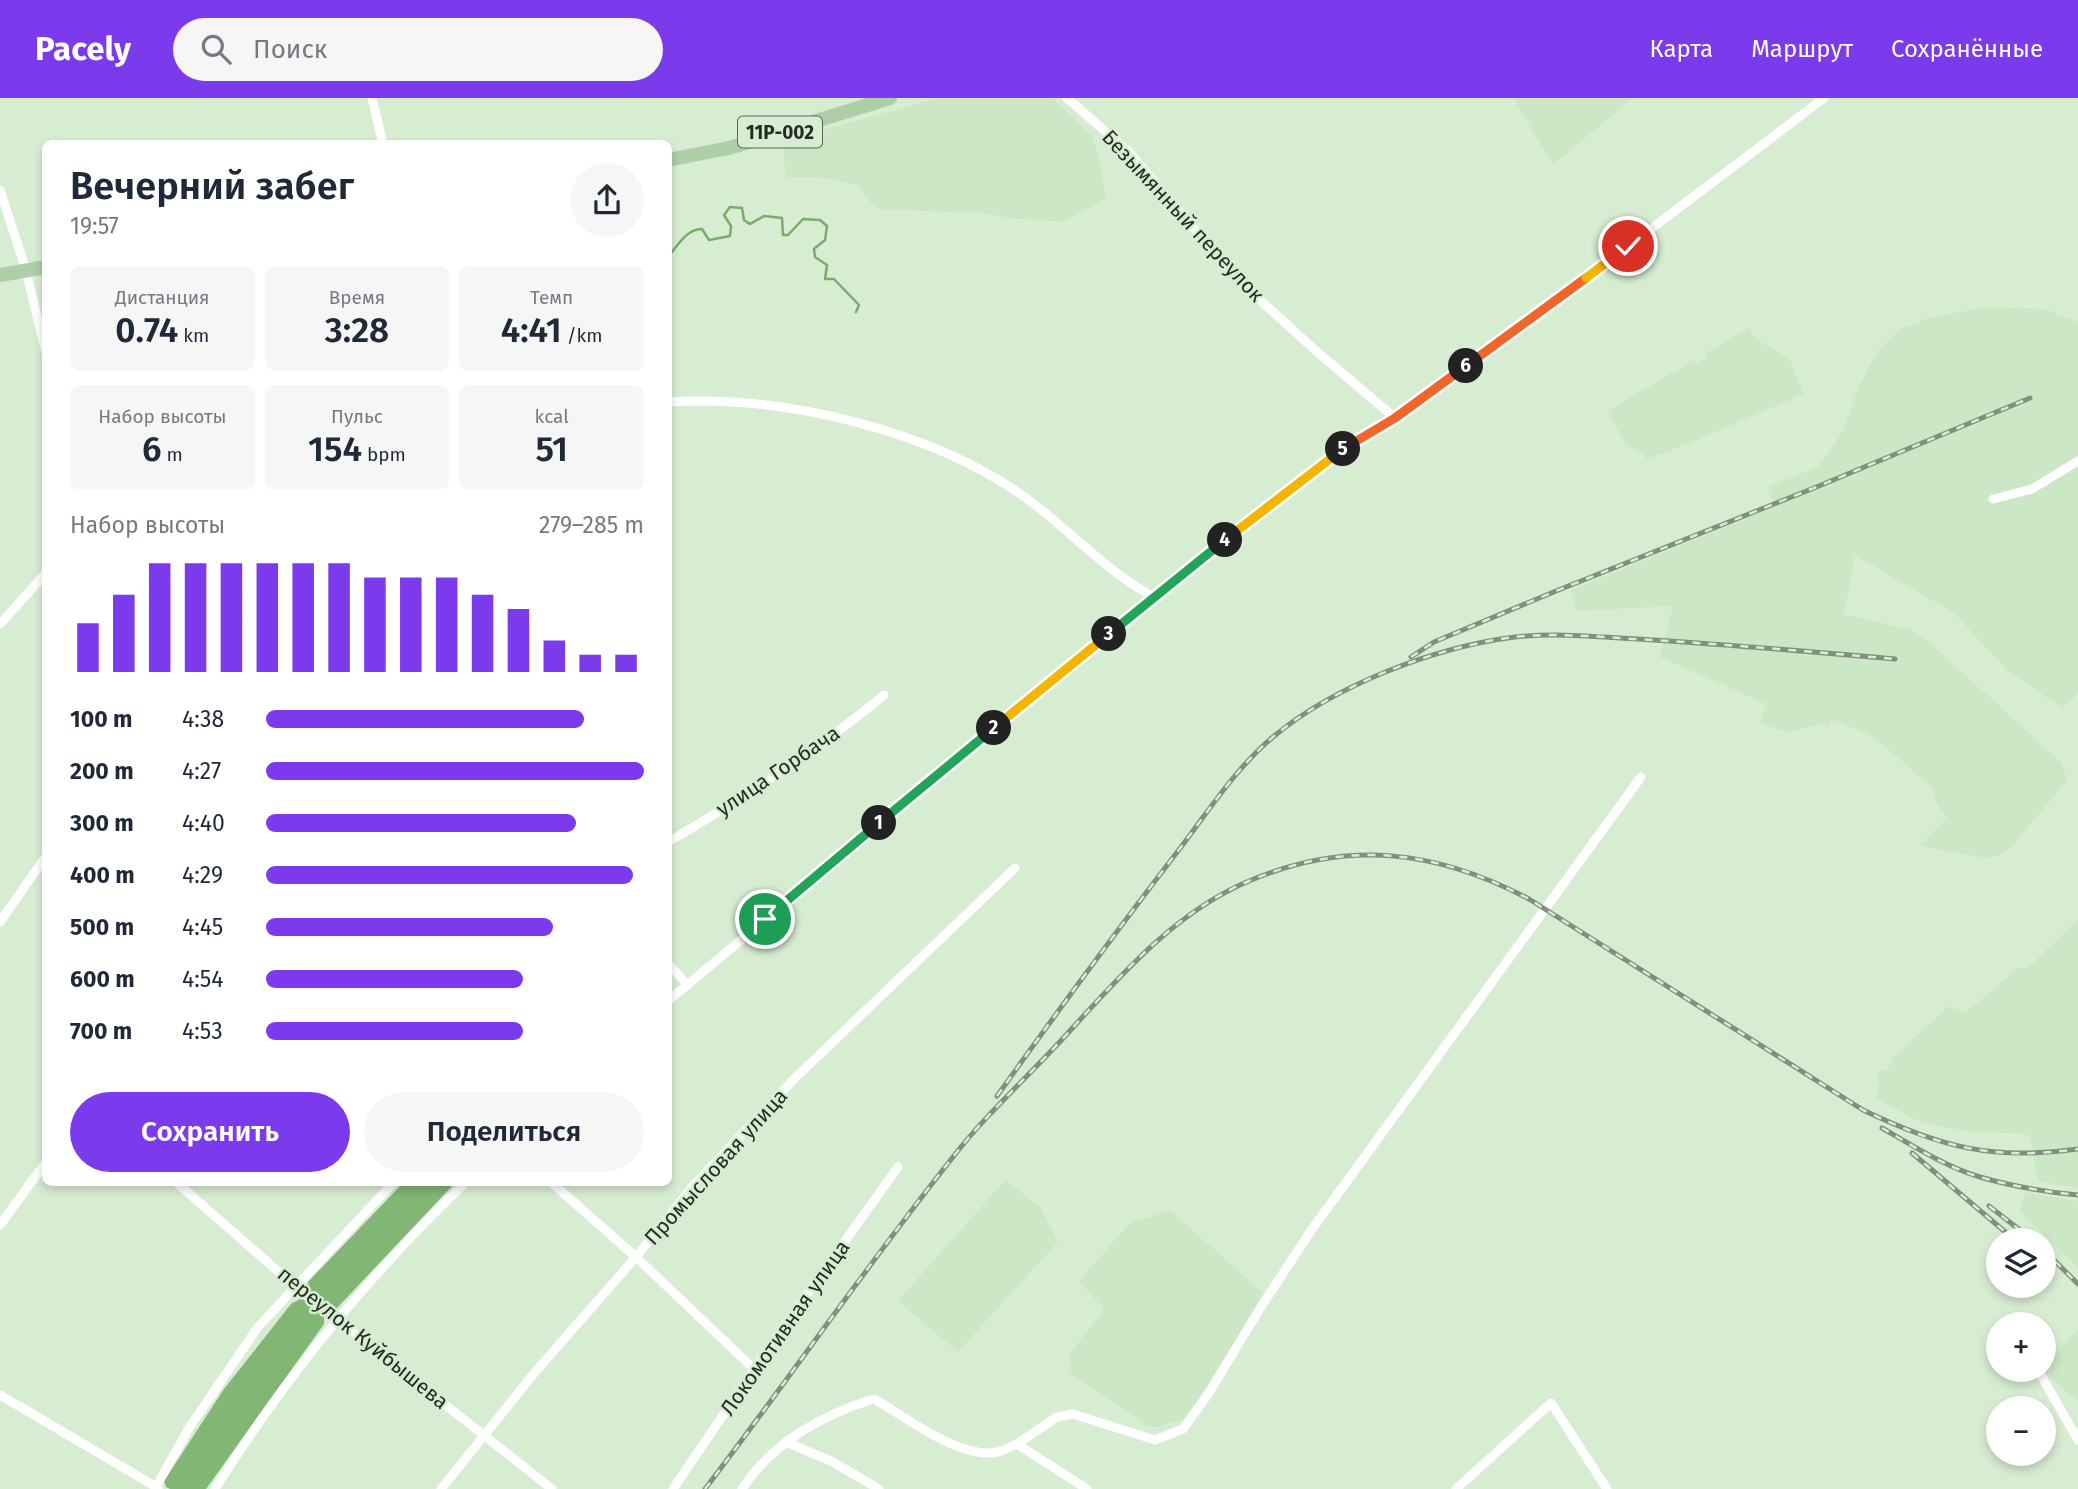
<!DOCTYPE html>
<html lang="ru">
<meta charset="utf-8">
<style>
body{margin:0;font-family:"Fira Sans",sans-serif;background:#f6f6f7;color:#1f2937;height:100vh;display:flex;flex-direction:column;font-size:26px;white-space:nowrap}
*{box-sizing:border-box;margin:0}
p{font-size:23px;color:#747a83}
.icon{flex:none;width:38px;height:38px;fill:none;stroke:currentColor;stroke-width:2;stroke-linecap:round;stroke-linejoin:round}
.map{position:relative;flex:1;overflow:hidden}
.sheet{position:absolute;left:42px;top:42px;width:630px;height:1046px;display:flex;flex-direction:column;background:#fff;border-radius:10px;box-shadow:0 4px 10px #0003}
.sheet>*{flex:none}
.tools{position:absolute;left:1986px;top:1130px;display:grid;gap:14px}
.tools a{display:grid;place-items:center;width:70px;height:70px;border-radius:50%;background:#fff;box-shadow:0 4px 10px #0003;font-size:35px}
.pin{position:absolute;display:grid;place-items:center;width:60px;height:60px;color:#fff;margin:-30px;border:4px solid #fff;border-radius:50%;box-shadow:0 2px 7px #0007}
.km{position:absolute;width:35px;height:35px;margin:-18px;border-radius:50%;background:#222;color:#fff;font-size:19px;line-height:35px;text-align:center}
.round{display:grid;place-items:center;flex:none;width:74px;height:74px;border-radius:37px;background:#f6f6f7}
.head{display:flex;align-items:center;justify-content:space-between;height:119px;padding:0 28px}
h1{font-size:38px;font-weight:600;line-height:52px}
.metrics{display:grid;grid-template-columns:repeat(3,1fr);gap:10px;height:119px;padding:7px 28px}
.metrics div{display:grid;align-content:center;border-radius:10px;background:#f6f6f7;text-align:center}
.metrics b{font-size:35px;font-weight:600}
.metrics small{font-size:19px;font-weight:400}
.metrics p{font-size:19px}
.chart{height:196px;padding:14px 28px}
.chart p{display:flex;justify-content:space-between}
.chart svg{width:100%;height:126px;margin-top:7px;stroke:#7c3aed;stroke-width:6}
.cta{display:flex;gap:14px;margin-top:auto;padding:14px 28px}
.cta a{flex:1;height:80px;border-radius:42px;background:#7c3aed;color:#fff;font-size:28px;font-weight:600;line-height:80px;text-align:center}
.cta a+a{background:#f6f6f7;color:#1f2937}
ul{padding:0 28px;list-style:none;font-size:23px}
li{display:grid;grid-template-columns:112px 84px 1fr;align-items:center;height:52px}
li i{height:18px;border-radius:9px;background:#7c3aed}
header{display:flex;align-items:center;gap:42px;box-sizing:border-box;height:98px;padding:0 35px;background:#7c3aed;color:#fff}
header strong{font-size:33px}
nav{display:flex;gap:38px;margin-inline-start:auto;font-size:24px}
.search{width:490px;height:63px;background:#f6f6f7;display:flex;align-items:center;gap:18px;box-sizing:border-box;padding:0 24px;border-radius:38px;color:#747a83;font-size:26px}
.map>svg:first-child{display:block}
.built{fill:#cbe7c5}
.forest{fill:#81b675}
.lines{fill:none;stroke-linecap:round;stroke-linejoin:round}
.stream{stroke:#77ac6b;stroke-width:2.5}
.minor{stroke:#fff;stroke-width:9}
.primary{stroke:#adcea6;stroke-width:14}
.rail-casing{stroke:#81907d;stroke-width:5}
.rail{stroke:#d7edd2;stroke-width:2.5;stroke-dasharray:8;stroke-linecap:butt}
.split-1-casing{stroke:#fff;stroke-width:14}
.split-2-casing{stroke:#fff;stroke-width:14}
.split-3-casing{stroke:#fff;stroke-width:14}
.split-4-casing{stroke:#fff;stroke-width:14}
.split-5-casing{stroke:#fff;stroke-width:14}
.split-6-casing{stroke:#fff;stroke-width:14}
.split-7-casing{stroke:#fff;stroke-width:14}
.split-8-casing{stroke:#fff;stroke-width:14}
.split-1{stroke:#22a559;stroke-width:9}
.split-2{stroke:#22a559;stroke-width:9}
.split-3{stroke:#f5b400;stroke-width:9}
.split-4{stroke:#22a559;stroke-width:9}
.split-5{stroke:#f5b400;stroke-width:9}
.split-6{stroke:#f0652b;stroke-width:9}
.split-7{stroke:#f0652b;stroke-width:9}
.split-8{stroke:#f5b400;stroke-width:9}
.labels{text-anchor:middle;dominant-baseline:central;stroke-width:5;stroke-linejoin:round;paint-order:stroke}
.shield{fill:#d7edd2;stroke:#5a6758;stroke-width:2}
.shield-label{font-size:19px;font-weight:bold;fill:#252d23}
.street-label{font-size:21px;fill:#252d23;stroke:#d7edd2}
</style>
<header>
<strong>Pacely</strong>
<div class="search"><svg class="icon" aria-label="search" viewBox="0 0 24 24"><circle cx="10" cy="10" r="6"/><path d="M15 15l6 6"/></svg>Поиск</div>
<nav><a>Карта</a><a>Маршрут</a><a>Сохранённые</a></nav>
</header>
<div class="map">
<svg width="2078" height="1391" viewBox="0 0 2078 1391">
<rect width="100%" height="100%" fill="#d7edd2"/>
<g class="built">
<path d="M938,0H1053L1092,38L1100,63L1106,100L1063,124L1010,120L978,114L956,115L901,111L881,112L869,103L858,87L820,79H785L784,43Z"/>
<path d="M1513,0H1633L1553,67Z"/>
<path d="M1985,209L2045,211L2078,224V595L2062,610L2008,573L1955,516L1855,457L1844,516L1912,532L1930,545L2062,665L2067,683L2012,748L2003,756L1986,760L1919,748L1947,720L1938,707L1930,688L1874,639L1832,621L1828,630L1819,626L1787,635L1760,624L1766,606L1660,559L1673,508L1577,513L1571,492L1777,408L1766,390L1819,368L1843,333L1859,288L1877,254L1900,231L1925,221Z"/>
<path d="M1749,230L1757,242L1789,260L1804,296L1690,345L1646,361L1645,357L1626,347L1608,314L1619,306L1694,262L1697,265L1707,259L1706,255Z"/>
<path d="M2078,821V1090L2038,1083L2030,1039L2026,1036L1973,1034L1922,1025L1877,1001L1879,984L1876,974L1888,971L1892,960L1949,908L1965,915L2018,870H2028Z"/>
<path d="M1005,1082L1040,1109L1058,1144L958,1254L898,1203Z"/>
<path d="M2026,1095L2078,1103V1170L2019,1112Z"/>
<path d="M1171,1113L1262,1194L1258,1206L1186,1321L1156,1329L1147,1328L1071,1275L1070,1256L1104,1211L1079,1183L1131,1124Z"/>
<path d="M2078,1230V1303L2055,1284L2045,1267Z"/>
</g>
<g class="forest">
<path d="M403,1085H455L336,1211L330,1210L309,1194L308,1184Z"/>
<path d="M302,1200L324,1219V1226L206,1391H170L166,1389L164,1383L224,1291L291,1206Z"/>
</g>
<g class="lines">
<path class="stream" d="M668,155L672,154C680,144 688,131 702,131L709,142L730,138L731,128L724,117L730,109L742,110L744,122L750,126L764,118L782,120L783,137H788L803,121L820,122L827,128L825,142L814,151L815,159L827,167L825,181H834L859,207L856,214"/>
<g class="minor">
<path d="M372,0L383,46"/>
<path d="M1067,0L1129,54L1238,182L1315,252L1395,320"/>
<path d="M0,92L26,172L46,255"/>
<path d="M668,304C785,297 936,333 1030,403C1073,435 1109,476 1156,500"/>
<path d="M1993,401L2032,391L2078,363"/>
<path d="M0,526L46,475"/>
<path d="M668,744C744,699 817,653 884,597"/>
<path d="M0,824L46,758"/>
<path d="M668,866L688,887"/>
<path d="M668,903L1082,557L1156,500L1283,395L1331,358L1395,320L1541,214L1824,0"/>
<path d="M177,1085L296,1189L552,1391"/>
<path d="M552,1085L636,1159L754,1271"/>
<path d="M0,1127L46,1064"/>
<path d="M2038,1272L2078,1342"/>
<path d="M0,1297L158,1390"/>
<path d="M786,1344L833,1364L879,1391"/>
<path d="M1017,1346L1057,1319L1073,1316L1155,1342L1183,1331L1209,1295L1259,1212L1310,1134L1641,679"/>
<path d="M156,1389L189,1330L258,1229L393,1085"/>
<path d="M215,1391C285,1279 370,1176 465,1085"/>
<path d="M441,1391L536,1273L636,1159L692,1089L794,981L1015,770"/>
<path d="M673,1391L770,1248L898,1069"/>
<path d="M742,1391C772,1345 823,1316 874,1301C906,1319 960,1362 997,1354C1004,1353 1011,1348 1017,1346L1087,1391"/>
<path d="M1456,1391L1551,1305L1607,1391"/>
</g>
<g class="primary">
<path d="M668,62L729,50L890,0"/>
<path d="M0,177L46,169"/>
</g>
<g class="rail-casing">
<g id="rail">
<path d="M1411,559L1434,544L1556,493L1814,390L2030,300"/>
<path d="M997,998C1057,914 1118,831 1181,749C1209,712 1237,669 1273,639C1335,587 1435,549 1515,539C1561,534 1607,540 1653,542C1734,547 1815,554 1895,561"/>
<path d="M1882,1030C1913,1048 1946,1069 1980,1079C2011,1088 2046,1094 2078,1097"/>
<path d="M1912,1055L2016,1143"/>
<path d="M1989,1108L2034,1143"/>
<path d="M2044,1152L2078,1186"/>
<path d="M705,1391C789,1281 867,1167 953,1059C987,1015 1029,978 1067,936C1120,878 1175,814 1249,783C1348,741 1436,752 1529,801L1863,1012C1940,1049 1992,1063 2078,1051"/>
</g>
</g>
<use href="#rail" class="rail"/>
</g>
<g class="lines">
<g class="split-1-casing">
<path id="split-1" d="M765,821L879,725"/>
</g>
<g class="split-2-casing">
<path id="split-2" d="M879,725L994,630"/>
</g>
<g class="split-3-casing">
<path id="split-3" d="M994,630L1109,536"/>
</g>
<g class="split-4-casing">
<path id="split-4" d="M1109,536L1225,442"/>
</g>
<g class="split-5-casing">
<path id="split-5" d="M1225,442L1343,351"/>
</g>
<g class="split-6-casing">
<path id="split-6" d="M1343,351L1395,320L1466,268"/>
</g>
<g class="split-7-casing">
<path id="split-7" d="M1466,268L1586,180"/>
</g>
<g class="split-8-casing">
<path id="split-8" d="M1586,180L1628,148"/>
</g>
<use href="#split-1" class="split-1"/>
<use href="#split-2" class="split-2"/>
<use href="#split-3" class="split-3"/>
<use href="#split-4" class="split-4"/>
<use href="#split-5" class="split-5"/>
<use href="#split-6" class="split-6"/>
<use href="#split-7" class="split-7"/>
<use href="#split-8" class="split-8"/>
</g>
<g class="labels">
<rect class="shield" x="738" y="18.5" width="84" height="31" rx="5"/>
<g class="shield-label">
<text x="780" y="34">11Р-002</text>
</g>
<g class="street-label">
<text transform="translate(1183 118) rotate(47)">Безымянный переулок</text>
<text transform="translate(778 673) rotate(-34)">улица Горбача</text>
<text transform="translate(716 1069) rotate(-48)">Промысловая улица</text>
<text transform="translate(785 1230) rotate(-55)">Локомотивная улица</text>
<text transform="translate(363 1240) rotate(39)">переулок Куйбышева</text>
</g>
</g>
</svg>
<div class="tools">
<a><svg class="icon" aria-label="layers" viewBox="0 0 24 24"><path d="M12 4l9 5-9 5-9-5zM3 14l9 5 9-5"/></svg></a>
<a>+</a>
<a>−</a>
</div>
<div class="pin" style="left:765px;top:821px;background:#1e9e55"><svg class="icon" aria-label="arrive" viewBox="0 0 24 24"><path d="M6 21V4h12l-3 4 3 4H6"/></svg></div>
<div class="pin" style="left:1628px;top:148px;background:#d93025"><svg class="icon" aria-label="check" viewBox="0 0 24 24"><path d="M5 12l5 5 9-10"/></svg></div>
<b class="km" style="left:879px;top:725px">1</b>
<b class="km" style="left:994px;top:630px">2</b>
<b class="km" style="left:1109px;top:536px">3</b>
<b class="km" style="left:1225px;top:442px">4</b>
<b class="km" style="left:1343px;top:351px">5</b>
<b class="km" style="left:1466px;top:268px">6</b>
<section class="sheet">
<div class="head"><div><h1>Вечерний забег</h1><p>19:57</p></div><a class="round"><svg class="icon" aria-label="share" viewBox="0 0 24 24"><path d="M12 15V3M7 8l5-5 5 5M5 13v7h14v-7"/></svg></a></div>
<div class="metrics">
<div><p>Дистанция</p><b>0.74<small> km</small></b></div>
<div><p>Время</p><b>3:28</b></div>
<div><p>Темп</p><b>4:41<small> /km</small></b></div>
</div>
<div class="metrics">
<div><p>Набор высоты</p><b>6<small> m</small></b></div>
<div><p>Пульс</p><b>154<small> bpm</small></b></div>
<div><p>kcal</p><b>51</b></div>
</div>
<div class="chart"><p><span>Набор высоты</span>279–285 m</p>
<svg viewBox="0 0 160 44" preserveAspectRatio="none"><path d="M5 44V27M15 44V17M25 44V6M35 44V6M45 44V6M55 44V6M65 44V6M75 44V6M85 44V11M95 44V11M105 44V11M115 44V17M125 44V22M135 44V33M145 44V38M155 44V38"/></svg>
</div>
<ul>
<li><b>100 m</b>4:38<i style="width:84%"></i></li>
<li><b>200 m</b>4:27<i style="width:100%"></i></li>
<li><b>300 m</b>4:40<i style="width:82%"></i></li>
<li><b>400 m</b>4:29<i style="width:97%"></i></li>
<li><b>500 m</b>4:45<i style="width:76%"></i></li>
<li><b>600 m</b>4:54<i style="width:68%"></i></li>
<li><b>700 m</b>4:53<i style="width:68%"></i></li>
</ul>
<div class="cta"><a>Сохранить</a><a>Поделиться</a></div>
</section>
</div>
